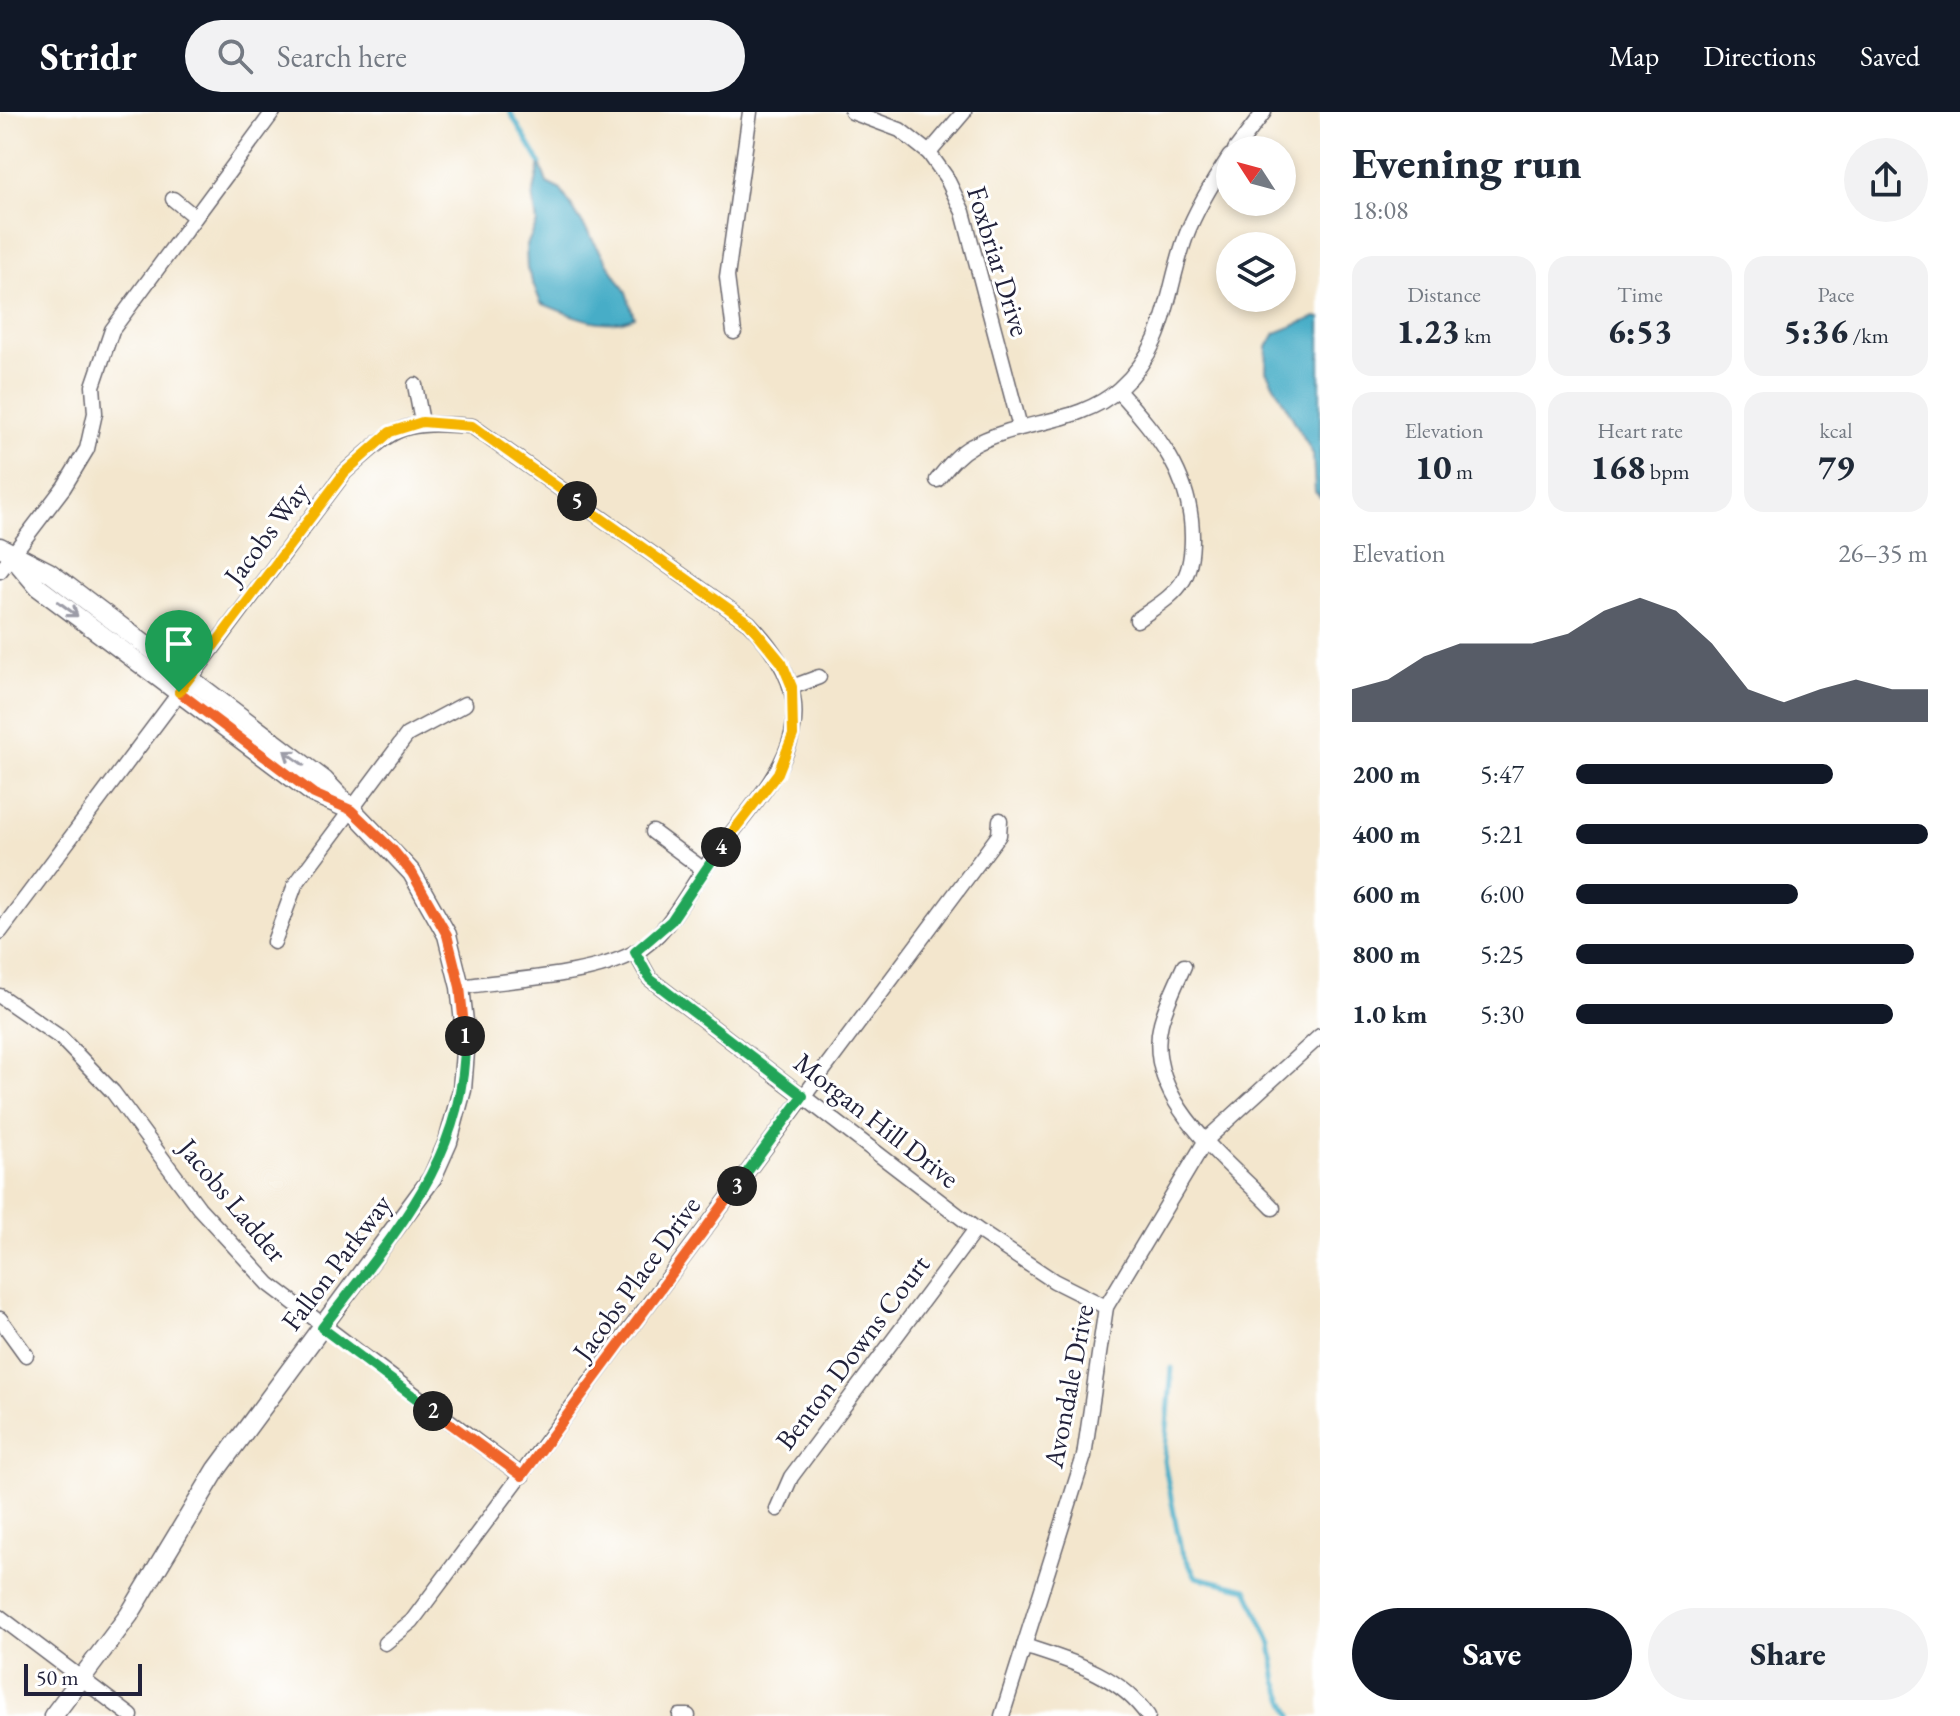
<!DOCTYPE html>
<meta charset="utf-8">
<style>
body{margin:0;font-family:"EB Garamond",serif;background:#f2f2f3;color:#1f2937;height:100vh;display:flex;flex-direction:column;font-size:30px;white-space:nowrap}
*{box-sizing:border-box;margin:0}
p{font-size:26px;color:#747a83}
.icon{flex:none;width:44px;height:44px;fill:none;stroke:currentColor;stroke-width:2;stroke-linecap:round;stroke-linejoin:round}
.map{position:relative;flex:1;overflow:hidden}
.sheet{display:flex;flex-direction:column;background:#fff;width:640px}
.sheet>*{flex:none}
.needle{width:52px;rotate:306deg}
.tools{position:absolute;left:1216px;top:24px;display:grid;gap:16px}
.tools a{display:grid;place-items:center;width:80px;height:80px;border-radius:50%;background:#fff;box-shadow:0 4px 12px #0003;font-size:40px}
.scale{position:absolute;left:24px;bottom:20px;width:118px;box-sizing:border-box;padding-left:8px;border:4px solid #22223b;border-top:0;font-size:22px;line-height:28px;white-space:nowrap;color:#22223b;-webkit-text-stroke:6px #fff;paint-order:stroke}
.pin{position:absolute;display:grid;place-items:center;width:68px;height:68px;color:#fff;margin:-82px -34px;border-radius:50% 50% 50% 0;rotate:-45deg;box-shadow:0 0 8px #0007}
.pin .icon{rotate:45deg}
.km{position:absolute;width:40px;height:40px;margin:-20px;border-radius:50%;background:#222;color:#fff;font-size:22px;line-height:40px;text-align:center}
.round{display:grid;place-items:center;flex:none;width:84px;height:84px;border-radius:42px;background:#f2f2f3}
.overview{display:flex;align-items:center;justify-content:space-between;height:136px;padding:0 32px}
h1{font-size:44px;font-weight:800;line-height:60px}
.stats{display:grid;grid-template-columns:repeat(3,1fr);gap:12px;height:136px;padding:8px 32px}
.stats div{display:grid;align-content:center;border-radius:20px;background:#f2f2f3;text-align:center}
.stats b{font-size:34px;font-weight:800}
.stats small{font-size:22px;font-weight:400}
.stats p{font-size:22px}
.chart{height:224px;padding:16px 32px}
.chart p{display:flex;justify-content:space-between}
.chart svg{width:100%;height:144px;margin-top:8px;fill:#111827;opacity:.7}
.action{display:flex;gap:16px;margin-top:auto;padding:16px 32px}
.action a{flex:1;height:92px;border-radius:48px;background:#111827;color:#fff;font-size:32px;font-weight:800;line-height:92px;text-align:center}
.action a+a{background:#f2f2f3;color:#1f2937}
ul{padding:0 32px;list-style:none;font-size:26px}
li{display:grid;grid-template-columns:128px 96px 1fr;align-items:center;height:60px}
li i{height:20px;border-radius:10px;background:#111827}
header{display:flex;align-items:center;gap:48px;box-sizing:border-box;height:112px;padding:0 40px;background:#111827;color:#fff}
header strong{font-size:38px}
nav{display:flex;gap:44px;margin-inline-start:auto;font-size:28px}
.search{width:560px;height:72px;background:#f2f2f3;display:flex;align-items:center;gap:20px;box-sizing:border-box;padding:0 28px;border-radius:44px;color:#747a83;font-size:30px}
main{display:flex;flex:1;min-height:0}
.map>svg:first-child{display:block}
.water{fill:#47adc7;stroke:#346881;stroke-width:2}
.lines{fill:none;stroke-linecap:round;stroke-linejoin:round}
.stream{stroke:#47adc7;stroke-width:5}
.minor-casing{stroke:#6b676e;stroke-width:17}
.tertiary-casing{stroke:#6b676e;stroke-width:21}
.minor{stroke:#fff;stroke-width:14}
.tertiary{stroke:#fff;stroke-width:18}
.oneway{stroke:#9c9ca7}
.split-1-casing{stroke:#fff;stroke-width:16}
.split-2-casing{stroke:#fff;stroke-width:16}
.split-3-casing{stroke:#fff;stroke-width:16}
.split-4-casing{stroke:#fff;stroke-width:16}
.split-5-casing{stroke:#fff;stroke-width:16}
.split-6-casing{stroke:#fff;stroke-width:16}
.split-1{stroke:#f0652b;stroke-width:10}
.split-2{stroke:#22a559;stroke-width:10}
.split-3{stroke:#f0652b;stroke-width:10}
.split-4{stroke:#22a559;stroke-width:10}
.split-5{stroke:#f5b400;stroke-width:10}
.split-6{stroke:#f5b400;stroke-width:10}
.labels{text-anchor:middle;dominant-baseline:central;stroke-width:6;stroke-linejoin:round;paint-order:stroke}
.street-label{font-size:28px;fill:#22223b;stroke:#fff}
</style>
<header>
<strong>Stridr</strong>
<div class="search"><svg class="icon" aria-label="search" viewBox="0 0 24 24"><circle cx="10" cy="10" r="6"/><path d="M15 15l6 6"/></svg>Search here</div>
<nav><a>Map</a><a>Directions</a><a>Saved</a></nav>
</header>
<main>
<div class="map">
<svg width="1320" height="1604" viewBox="0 0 1320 1604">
<rect width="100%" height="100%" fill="#fff"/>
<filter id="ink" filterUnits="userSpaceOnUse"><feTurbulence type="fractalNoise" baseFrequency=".0125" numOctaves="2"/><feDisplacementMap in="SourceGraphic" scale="16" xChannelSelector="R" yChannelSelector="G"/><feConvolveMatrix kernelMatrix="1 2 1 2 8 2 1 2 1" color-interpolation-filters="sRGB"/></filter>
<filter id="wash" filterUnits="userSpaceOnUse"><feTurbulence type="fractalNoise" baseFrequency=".006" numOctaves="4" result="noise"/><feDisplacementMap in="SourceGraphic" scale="32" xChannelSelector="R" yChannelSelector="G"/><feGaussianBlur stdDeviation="1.8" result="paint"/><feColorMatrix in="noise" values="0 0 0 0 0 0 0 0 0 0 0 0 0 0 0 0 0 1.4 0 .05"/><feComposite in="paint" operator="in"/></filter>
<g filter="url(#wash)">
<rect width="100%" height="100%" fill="#f3e6cd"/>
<g class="water">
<path d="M540,51L547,71L561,78L626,180L634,205C604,219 570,203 541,191L527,157L526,135L537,111L533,84Z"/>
<path d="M1316,205L1320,206V385L1315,380L1313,342L1266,259L1267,235L1275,221Z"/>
</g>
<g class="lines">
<g class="stream">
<path d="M510,0L540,51"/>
<path d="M1172,1256L1164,1349L1181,1438L1196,1465L1247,1477L1271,1532L1277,1570L1292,1604"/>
</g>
</g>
</g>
<g filter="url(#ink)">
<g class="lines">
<g class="minor-casing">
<g id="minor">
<path d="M852,0L900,18L929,41L946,65L963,100L1020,315"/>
<path d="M1235,38L1264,0"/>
<path d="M929,41L964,0"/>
<path d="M173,87L195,105"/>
<path d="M734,220L727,165L750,0"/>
<path d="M415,273L422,310"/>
<path d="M1118,279C1157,322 1192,363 1192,425C1192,438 1190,456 1184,467C1173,486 1153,496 1137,508"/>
<path d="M937,368C947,356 957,342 972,334C1017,308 1080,313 1119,277C1169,232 1165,182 1186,124C1196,97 1214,68 1230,44"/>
<path d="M0,459L64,375L87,337L95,301L93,274L112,218L273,0"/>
<path d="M792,575L819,565"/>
<path d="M653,720L704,758"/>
<path d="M0,820L345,360C398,313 399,309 472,314L749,511C847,612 765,672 704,757C684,786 667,823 634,841C588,865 513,867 460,875"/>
<path d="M274,830L295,773L407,623L465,592"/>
<path d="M635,840L650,867L976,1117L1054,1169L1106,1195"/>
<path d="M1184,854C1176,872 1166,892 1161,911C1142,987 1227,1048 1273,1096"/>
<path d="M0,884L61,926L113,980L199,1096L269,1172L522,1364"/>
<path d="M0,1207L26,1243"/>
<path d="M777,1397L791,1365L976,1117"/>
<path d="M0,1505L131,1604"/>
<path d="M385,1531L412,1509L999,723L1000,708"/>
<path d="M1024,1534C1070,1549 1119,1562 1148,1604"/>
<path d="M680,1604H688"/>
<path d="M1002,1604L1084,1344L1106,1195L1206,1028L1320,924"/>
</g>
</g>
<g class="tertiary-casing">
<g id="tertiary">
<path d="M0,435L49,460L324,668L412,761L447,823L460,875L466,927L462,978L448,1030L432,1066L217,1357L129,1503L53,1604"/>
<path d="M16,449L38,475L314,682L346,696"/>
</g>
</g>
<use href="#minor" class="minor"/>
<use href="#tertiary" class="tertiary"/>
</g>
<defs><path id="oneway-shaft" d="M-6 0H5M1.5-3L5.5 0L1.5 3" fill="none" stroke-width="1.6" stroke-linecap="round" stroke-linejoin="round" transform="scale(2)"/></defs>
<g class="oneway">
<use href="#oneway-shaft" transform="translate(68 497) rotate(37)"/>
<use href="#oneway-shaft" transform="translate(294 646) rotate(-144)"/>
</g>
</g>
<g class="lines" filter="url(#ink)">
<g class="split-1-casing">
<path id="split-1" d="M179,580L314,682L351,698L392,737L412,761L447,823L460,875L465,924"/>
</g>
<g class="split-2-casing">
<path id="split-2" d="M433,1299L322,1216C392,1124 467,1046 465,924"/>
</g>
<g class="split-3-casing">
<path id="split-3" d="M433,1299L522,1364L737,1074"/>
</g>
<g class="split-4-casing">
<path id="split-4" d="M721,735L671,809L635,840L650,867L803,984L737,1074"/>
</g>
<g class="split-5-casing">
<path id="split-5" d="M577,389L749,511L782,551L792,575L793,623L778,661L721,735"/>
</g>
<g class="split-6-casing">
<path id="split-6" d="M179,580L345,360L390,320L422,310L472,314L577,389"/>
</g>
<use href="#split-1" class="split-1"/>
<use href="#split-2" class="split-2"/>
<use href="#split-3" class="split-3"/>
<use href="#split-4" class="split-4"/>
<use href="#split-5" class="split-5"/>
<use href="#split-6" class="split-6"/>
</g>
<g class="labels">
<g class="street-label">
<text transform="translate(999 149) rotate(73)">Foxbriar Drive</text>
<text transform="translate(266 421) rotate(-53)">Jacobs Way</text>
<text transform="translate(877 1008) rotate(38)">Morgan Hill Drive</text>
<text transform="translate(233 1088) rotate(50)">Jacobs Ladder</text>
<text transform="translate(336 1150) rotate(-53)">Fallon Parkway</text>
<text transform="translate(636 1166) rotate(-54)">Jacobs Place Drive</text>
<text transform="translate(852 1240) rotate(-53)">Benton Downs Court</text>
<text transform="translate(1068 1274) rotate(-79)">Avondale Drive</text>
</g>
</g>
</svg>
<div class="tools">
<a><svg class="needle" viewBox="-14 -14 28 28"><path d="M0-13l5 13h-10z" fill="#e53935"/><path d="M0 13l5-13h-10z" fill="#747a83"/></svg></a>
<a><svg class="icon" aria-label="layers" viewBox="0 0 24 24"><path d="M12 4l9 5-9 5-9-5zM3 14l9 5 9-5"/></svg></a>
</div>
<div class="scale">50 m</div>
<div class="pin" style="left:179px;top:580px;background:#1e9e55"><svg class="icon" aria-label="arrive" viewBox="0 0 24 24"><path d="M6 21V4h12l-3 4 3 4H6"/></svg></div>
<b class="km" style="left:465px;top:924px">1</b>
<b class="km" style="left:433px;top:1299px">2</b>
<b class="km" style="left:737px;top:1074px">3</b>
<b class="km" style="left:721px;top:735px">4</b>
<b class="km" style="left:577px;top:389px">5</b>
</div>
<section class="sheet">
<div class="overview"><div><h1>Evening run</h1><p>18:08</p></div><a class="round"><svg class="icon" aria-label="share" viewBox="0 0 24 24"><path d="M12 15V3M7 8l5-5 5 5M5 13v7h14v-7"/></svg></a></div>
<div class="stats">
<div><p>Distance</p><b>1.23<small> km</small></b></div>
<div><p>Time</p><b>6:53</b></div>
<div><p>Pace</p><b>5:36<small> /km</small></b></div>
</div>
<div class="stats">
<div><p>Elevation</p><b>10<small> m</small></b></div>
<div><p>Heart rate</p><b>168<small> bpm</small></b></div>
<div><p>kcal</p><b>79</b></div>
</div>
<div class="chart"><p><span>Elevation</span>26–35 m</p>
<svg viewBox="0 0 160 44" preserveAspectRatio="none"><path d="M0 44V34L10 31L20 24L30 20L40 20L50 20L60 17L70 10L80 6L90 10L100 20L110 34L120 38L130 34L140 31L150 34L160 34V44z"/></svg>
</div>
<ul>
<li><b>200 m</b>5:47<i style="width:73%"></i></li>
<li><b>400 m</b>5:21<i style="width:100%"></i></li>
<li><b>600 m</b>6:00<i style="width:63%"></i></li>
<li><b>800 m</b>5:25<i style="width:96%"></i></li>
<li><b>1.0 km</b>5:30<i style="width:90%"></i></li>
</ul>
<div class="action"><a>Save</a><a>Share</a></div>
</section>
</main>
